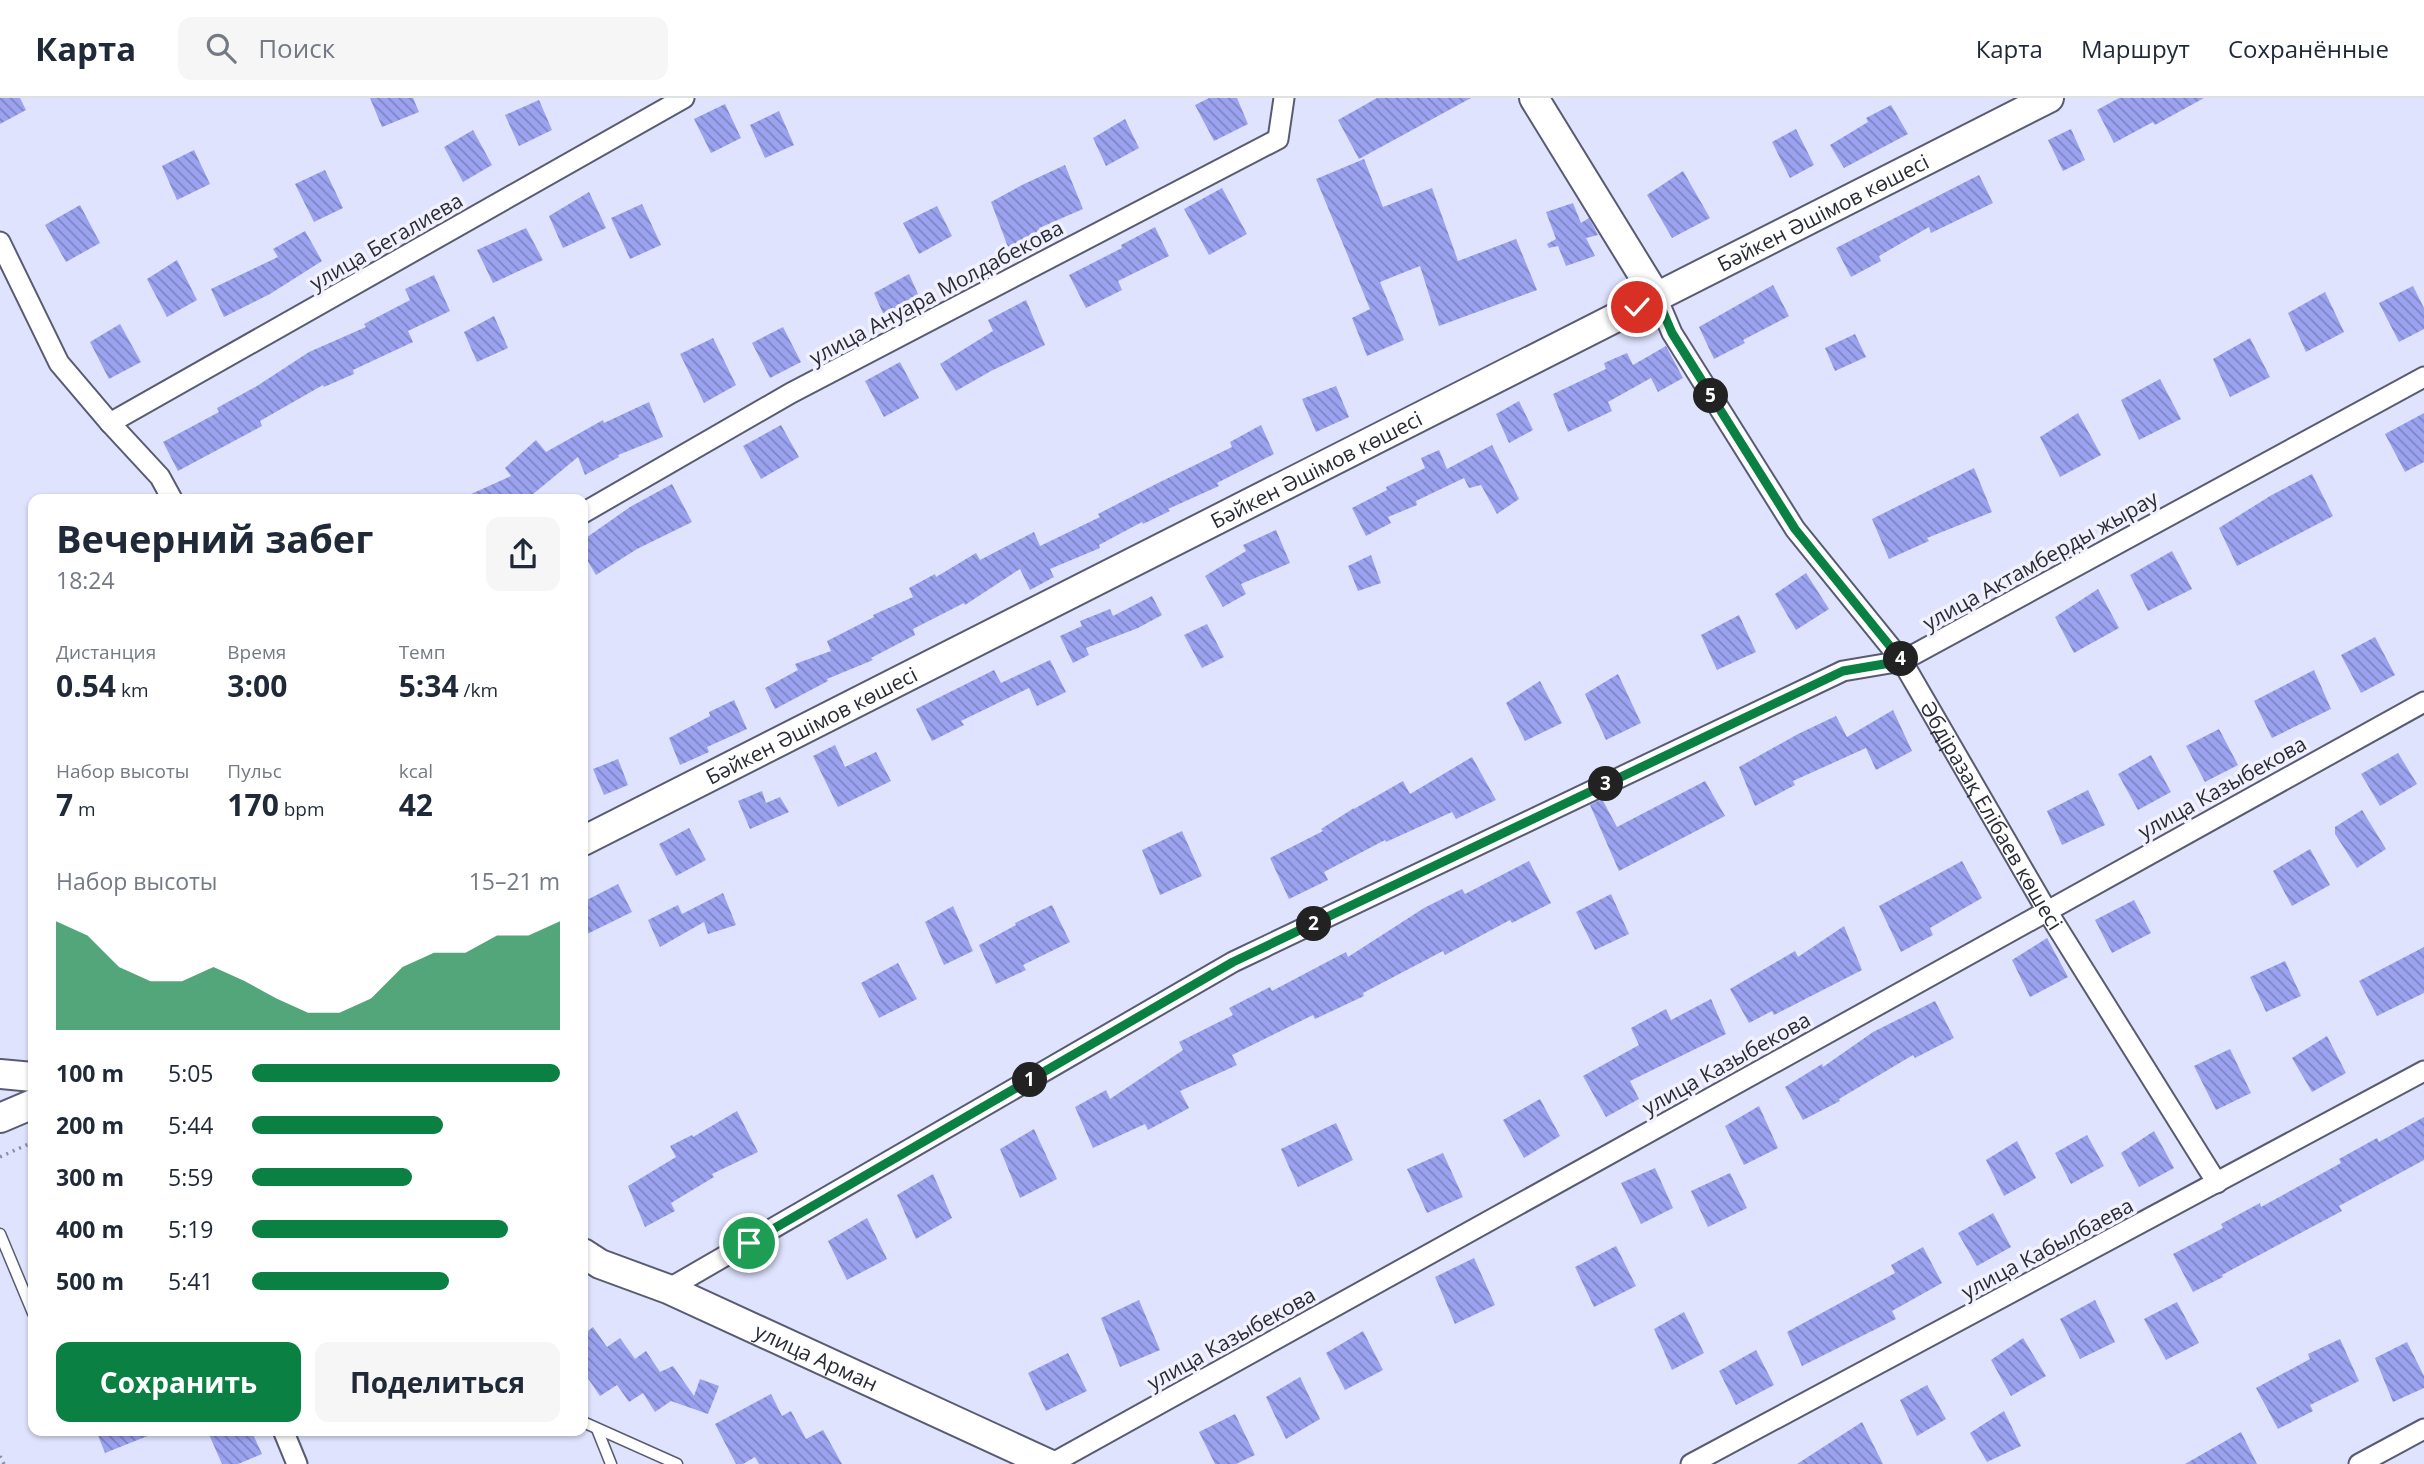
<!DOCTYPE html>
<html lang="ru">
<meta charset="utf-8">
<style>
body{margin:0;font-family:"Open Sans",sans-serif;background:#f6f6f7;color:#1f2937;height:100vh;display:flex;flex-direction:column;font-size:26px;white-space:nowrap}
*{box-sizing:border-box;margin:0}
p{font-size:23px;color:#747a83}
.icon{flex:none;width:38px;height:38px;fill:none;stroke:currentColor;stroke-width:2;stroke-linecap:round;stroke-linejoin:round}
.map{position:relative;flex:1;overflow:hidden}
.drawer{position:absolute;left:28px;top:396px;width:560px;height:942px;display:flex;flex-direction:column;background:#fff;border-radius:14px;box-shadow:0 2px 5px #0004}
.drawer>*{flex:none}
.pin{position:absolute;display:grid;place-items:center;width:60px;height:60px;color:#fff;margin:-30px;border:4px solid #fff;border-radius:50%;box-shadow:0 2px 7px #0007}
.km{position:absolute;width:35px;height:35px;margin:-18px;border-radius:50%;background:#222;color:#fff;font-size:19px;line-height:35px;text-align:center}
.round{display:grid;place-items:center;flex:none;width:74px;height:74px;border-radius:14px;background:#f6f6f7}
.headline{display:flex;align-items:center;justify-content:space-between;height:119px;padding:0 28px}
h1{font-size:38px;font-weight:700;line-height:52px}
.stats{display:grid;grid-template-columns:repeat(3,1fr);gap:10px;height:119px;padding:7px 28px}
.stats div{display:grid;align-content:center}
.stats b{font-size:30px;font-weight:700}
.stats small{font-size:19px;font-weight:400}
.stats p{font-size:19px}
.chart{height:196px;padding:14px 28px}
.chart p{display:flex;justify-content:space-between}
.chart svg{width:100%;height:126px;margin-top:7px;fill:#0b8043;opacity:.7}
.action{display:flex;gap:14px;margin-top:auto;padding:14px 28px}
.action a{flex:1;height:80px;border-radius:14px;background:#0b8043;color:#fff;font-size:28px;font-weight:700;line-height:80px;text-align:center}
.action a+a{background:#f6f6f7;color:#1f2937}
ul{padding:0 28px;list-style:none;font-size:23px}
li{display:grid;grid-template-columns:112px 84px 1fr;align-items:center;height:52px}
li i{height:18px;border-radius:9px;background:#0b8043}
header{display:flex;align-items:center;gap:42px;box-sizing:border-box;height:98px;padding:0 35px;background:#fff;border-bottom:2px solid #e0e1e3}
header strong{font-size:33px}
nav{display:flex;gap:38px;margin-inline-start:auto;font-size:24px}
.search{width:490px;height:63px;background:#f6f6f7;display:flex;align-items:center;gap:18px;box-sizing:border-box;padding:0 24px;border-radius:14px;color:#747a83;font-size:26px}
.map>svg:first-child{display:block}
.building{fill:url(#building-back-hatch)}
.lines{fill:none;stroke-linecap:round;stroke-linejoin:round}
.lane-casing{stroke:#585b72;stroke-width:13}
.street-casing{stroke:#585b72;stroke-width:23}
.secondary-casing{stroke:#585b72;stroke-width:32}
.path{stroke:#8a8da0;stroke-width:3.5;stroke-dasharray:2 5;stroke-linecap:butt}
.lane{stroke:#fff;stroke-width:10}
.street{stroke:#fff;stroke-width:19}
.secondary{stroke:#fff;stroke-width:28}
.route-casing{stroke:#fff;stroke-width:14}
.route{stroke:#0b8043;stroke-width:9}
.labels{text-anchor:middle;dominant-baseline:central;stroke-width:7;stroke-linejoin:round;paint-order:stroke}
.street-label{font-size:21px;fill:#292b35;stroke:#f0f1fc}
</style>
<header>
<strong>Карта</strong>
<div class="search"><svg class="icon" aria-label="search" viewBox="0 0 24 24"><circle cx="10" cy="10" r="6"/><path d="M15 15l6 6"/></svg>Поиск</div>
<nav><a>Карта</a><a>Маршрут</a><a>Сохранённые</a></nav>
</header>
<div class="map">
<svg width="2424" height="1366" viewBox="0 0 2424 1366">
<defs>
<pattern id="building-back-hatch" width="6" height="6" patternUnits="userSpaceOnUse" patternTransform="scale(1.75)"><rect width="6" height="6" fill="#9ba2ef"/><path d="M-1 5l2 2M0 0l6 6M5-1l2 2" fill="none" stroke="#7e84c2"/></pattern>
</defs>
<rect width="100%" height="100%" fill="#dfe3fe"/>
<g class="building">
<path d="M0,0H20L26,12L0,26Z"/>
<path d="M370,0H413L419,14L382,29Z"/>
<path d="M1209,0H1237L1248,26L1214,43L1195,7Z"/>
<path d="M1377,0H1471L1359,61L1338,22Z"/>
<path d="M2119,0H2204L2155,27L2153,24L2114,45L2097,12Z"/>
<path d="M539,2L552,32L519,48L505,17Z"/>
<path d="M725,6L741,40L711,55L694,21Z"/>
<path d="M1891,7L1908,36L1844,70L1830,47L1868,24L1866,20Z"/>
<path d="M779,13L794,47L765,60L750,27Z"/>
<path d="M1125,21L1139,50L1106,68L1093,40Z"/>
<path d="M1796,31L1814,67L1790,80L1772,44Z"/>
<path d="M2071,31L2085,62L2063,73L2048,42Z"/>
<path d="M473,32L492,67L463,84L444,49Z"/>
<path d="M194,52L210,86L177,102L162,68Z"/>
<path d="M1364,61L1383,109L1432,90L1458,163L1516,141L1537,192L1439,228L1420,168L1380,184L1404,242L1367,258L1352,220L1370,211L1316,81Z"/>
<path d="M1065,67L1083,111L1039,130L1041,135L1008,149L991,104L1022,87Z"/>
<path d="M325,72L343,110L314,124L295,86Z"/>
<path d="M1683,73L1710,120L1672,140L1647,97Z"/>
<path d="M1979,77L1993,105L1931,135L1929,129L1879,158L1881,163L1851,179L1836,150Z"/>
<path d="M1222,90L1247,136L1209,157L1184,111Z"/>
<path d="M589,94L606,130L563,150L549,118Z"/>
<path d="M1573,105L1581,125L1589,120L1598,137L1586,140L1595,158L1566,168L1558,148L1549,150L1547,146L1556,141L1546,114Z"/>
<path d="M642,106L661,147L630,161L611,120Z"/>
<path d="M80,107L100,145L66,164L45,127Z"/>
<path d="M937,108L952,138L919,156L903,125Z"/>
<path d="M1155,129L1169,158L1118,183L1122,192L1086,210L1069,177L1122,150L1121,147Z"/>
<path d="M526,130L543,162L493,185L477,152Z"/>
<path d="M305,133L322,163L270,196L224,219L211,191L278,159L273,151Z"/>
<path d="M177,162L197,202L167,219L147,181Z"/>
<path d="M909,176L922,205L886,222L874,195Z"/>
<path d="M434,177L450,213L408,233L413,244L353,272L354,276L324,289L323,287L260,323L262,328L178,373L163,344L219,314L217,310L257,288L309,254L366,229L364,226L410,202L405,191Z"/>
<path d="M1773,187L1789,218L1743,242L1745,245L1714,261L1699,229Z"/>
<path d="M2413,188L2424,210V231L2399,244L2379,205Z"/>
<path d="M2325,194L2344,234L2306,254L2288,215Z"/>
<path d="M1026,202L1045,247L991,273L956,293L940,266L993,233L988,222Z"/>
<path d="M494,218L508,250L477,264L464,234Z"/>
<path d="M120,226L141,264L109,281L90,244Z"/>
<path d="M783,229L801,264L770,280L752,245Z"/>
<path d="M1855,236L1866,259L1835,273L1825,250Z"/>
<path d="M713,240L736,287L704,305L680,256Z"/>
<path d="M2250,240L2270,279L2230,299L2213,261Z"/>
<path d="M1666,248L1683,280L1658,294L1651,280L1608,304L1612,313L1568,334L1553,296L1606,271L1604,265L1627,255L1633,267Z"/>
<path d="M900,264L919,300L884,319L865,283Z"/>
<path d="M2160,281L2181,321L2139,342L2121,302Z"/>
<path d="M1336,288L1349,319L1316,334L1302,301Z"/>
<path d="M1519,303L1533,332L1509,345L1496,316Z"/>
<path d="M649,304L663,339L618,357L619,359L585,377L578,359L527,401H460L511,378L505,370L536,342L546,354L603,322L604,325Z"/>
<path d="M2078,315L2101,357L2060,379L2040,339Z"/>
<path d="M2424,315V364L2405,374L2385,336Z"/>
<path d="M781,327L799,359L761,381L743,348Z"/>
<path d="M1261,327L1274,356L1217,385L1219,388L1168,411L1170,413L1143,426L1142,424L1099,447L1100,450L1050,471L1054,479L1030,492L1020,471L965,507L964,505L913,531L915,537L871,560L873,562L827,581L828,583L775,611L765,590L798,572L795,566L831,553L827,543L874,519L873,517L913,499L909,490L935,476L936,479L976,455L980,462L1034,434L1040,448L1100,419L1098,416L1158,385L1232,349L1230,344Z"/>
<path d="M1492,347L1519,401L1497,416L1481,387L1469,390L1464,380L1416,403L1417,407L1388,419L1391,425L1366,438L1352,410L1387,392L1386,389L1425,370L1421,360L1439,352L1447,371Z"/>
<path d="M1974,370L1992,414L1927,440L1929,443L1889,461L1872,421Z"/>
<path d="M2312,376L2333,418L2237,468L2219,430L2270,398Z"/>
<path d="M672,386L692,424L637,451L596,477L583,455V442L630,409Z"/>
<path d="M1276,432L1290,465L1241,486L1246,496L1223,509L1205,478L1246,453L1243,447Z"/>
<path d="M2172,453L2192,491L2148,513L2130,477Z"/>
<path d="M1371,457L1381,485L1358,493L1348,468Z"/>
<path d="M1806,475L1829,511L1796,532L1775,496Z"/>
<path d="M2098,491L2119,530L2074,555L2055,519Z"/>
<path d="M1152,498L1162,517L1138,530L1086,550L1089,557L1073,565L1060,538L1082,528L1080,523L1110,511L1113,518Z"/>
<path d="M1739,517L1756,554L1717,572L1701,537Z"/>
<path d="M1207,526L1224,559L1202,570L1184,537Z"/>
<path d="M2375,539L2395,577L2361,595L2341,557Z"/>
<path d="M1050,562L1066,594L1037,608L1029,590L961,623L964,627L932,643L916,611L994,572L1001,585Z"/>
<path d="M2314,572L2331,611L2272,640L2254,603Z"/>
<path d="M1618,576L1641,625L1606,642L1585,596Z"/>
<path d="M1540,583L1562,625L1525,643L1506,605Z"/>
<path d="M734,602L747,631L707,649L709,654L680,667L669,640L710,618L709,614Z"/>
<path d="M1893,612L1912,653L1876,672L1866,650L1793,683L1795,687L1755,708L1739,669L1798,636L1836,618L1847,639Z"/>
<path d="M2219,631L2238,667L2205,684L2186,648Z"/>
<path d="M835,647L845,669L876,654L891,683L838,709L813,658Z"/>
<path d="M2398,655L2417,686L2380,708L2361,676Z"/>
<path d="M2151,657L2171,694L2138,712L2118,676Z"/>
<path d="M1472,659L1496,702L1456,721L1452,714L1386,744L1385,742L1324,774L1328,782L1289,801L1270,760L1323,733L1321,731L1354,710V711L1403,683L1410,696Z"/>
<path d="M618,661L628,687L604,697L593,671Z"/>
<path d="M1705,683L1725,718L1619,773L1590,707L1602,701L1617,729Z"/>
<path d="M2088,692L2105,727L2062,747L2047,713Z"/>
<path d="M762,693L766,705L780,699L789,714L750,731L738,703Z"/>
<path d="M2362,712L2386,751L2357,770L2335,736V729Z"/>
<path d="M689,730L706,762L676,778L659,746Z"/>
<path d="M1182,733L1202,778L1160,797L1142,752Z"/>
<path d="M2310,751L2330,787L2292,808L2273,773Z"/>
<path d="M1529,763L1551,805L1512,825L1510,822L1445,857L1443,853L1363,895L1364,898L1315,921L1313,917L1232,957L1237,967L1180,993L1189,1010L1148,1032L1145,1026L1093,1050L1075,1009L1106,992L1110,1001L1183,952L1179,944L1233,917L1229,910L1270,889L1272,893L1346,854L1348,859L1424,810L1462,791L1465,796Z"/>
<path d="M1962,763L1982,800L1930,830L1933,837L1901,854L1879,808Z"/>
<path d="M618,786L632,814L583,838V804Z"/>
<path d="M723,795L736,827L708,836L704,824L660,849L648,822L678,807L682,816Z"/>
<path d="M1611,796L1629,836L1595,852L1576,814Z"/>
<path d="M2134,802L2151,835L2112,855L2095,822Z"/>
<path d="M1052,807L1070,844L1023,867L1026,872L996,886L979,847L1016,827L1015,825Z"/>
<path d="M953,808L973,853L944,867L925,824Z"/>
<path d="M1844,828L1862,872L1774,917L1772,913L1749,925L1730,891L1795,853L1798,859Z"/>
<path d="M2047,840L2068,879L2030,899L2012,862Z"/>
<path d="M2424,849V895L2377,918L2359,883Z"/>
<path d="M2285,863L2301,898L2266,914L2250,879Z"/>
<path d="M898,865L917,901L879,920L861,885Z"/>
<path d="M1711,901L1726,936L1630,983L1639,1001L1606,1019L1583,978L1639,947L1631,930L1666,911L1671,922Z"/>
<path d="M1935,903L1954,940L1915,960L1913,957L1839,1001L1840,1003L1803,1022L1785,989L1822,966L1823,969L1873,934Z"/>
<path d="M2327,938L2346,975L2312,994L2292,960Z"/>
<path d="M2230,951L2251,995L2216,1012L2194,968Z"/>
<path d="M1540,1001L1560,1038L1524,1060L1503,1022Z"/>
<path d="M1759,1008L1778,1050L1744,1067L1725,1028Z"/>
<path d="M737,1013L758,1054L712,1076L714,1079L671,1105L675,1113L645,1129L628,1088L676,1059L670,1048L692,1037L693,1039Z"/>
<path d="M2424,1019V1062L2339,1108L2342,1113L2222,1177L2223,1179L2193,1194L2173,1156L2223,1130L2221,1126L2260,1105L2261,1109L2341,1065L2339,1061L2377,1040L2379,1044Z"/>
<path d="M1336,1025L1353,1062L1298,1089L1281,1051Z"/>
<path d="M1034,1031L1057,1081L1020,1100L1000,1051Z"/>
<path d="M2154,1033L2174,1070L2139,1089L2121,1055Z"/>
<path d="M2087,1037L2104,1068L2071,1086L2055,1055Z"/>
<path d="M2017,1043L2036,1080L2004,1098L1986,1062Z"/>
<path d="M1443,1055L1463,1099L1427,1115L1407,1071Z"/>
<path d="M1655,1070L1673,1110L1641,1126L1621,1085Z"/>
<path d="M1730,1075L1747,1110L1708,1129L1691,1093Z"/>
<path d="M933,1076L952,1120L916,1141L897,1097Z"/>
<path d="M1993,1115L2011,1149L1977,1168L1958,1135Z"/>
<path d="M867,1120L887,1161L847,1182L828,1143Z"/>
<path d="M1616,1148L1636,1188L1594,1209L1575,1169Z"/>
<path d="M1923,1149L1942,1185L1892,1213L1896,1221L1802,1268L1787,1234L1895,1175L1891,1167Z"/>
<path d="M1474,1160L1495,1207L1455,1226L1435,1179Z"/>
<path d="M1139,1202L1160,1252L1120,1269L1101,1220Z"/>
<path d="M2095,1202L2115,1244L2080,1261L2060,1221Z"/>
<path d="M2177,1204L2199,1245L2166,1262L2144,1221Z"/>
<path d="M1684,1214L1704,1255L1672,1272L1654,1231Z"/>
<path d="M593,1229L607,1249L620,1240L635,1261L646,1253L660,1274L673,1268L694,1298L700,1281L719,1288L708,1316L671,1303L655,1314L643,1295L629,1304L617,1287L600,1298L583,1273V1237Z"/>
<path d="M1363,1233L1383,1272L1345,1292L1326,1255Z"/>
<path d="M2023,1240L2046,1278L2011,1298L1991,1262Z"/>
<path d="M2340,1241L2359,1283L2310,1307L2313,1313L2278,1331L2256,1290L2310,1261L2308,1256Z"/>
<path d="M2407,1244L2424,1278V1290L2393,1304L2375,1260Z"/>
<path d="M1756,1252L1774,1287L1736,1307L1719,1273Z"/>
<path d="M1068,1255L1087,1293L1046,1313L1028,1275Z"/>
<path d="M1300,1279L1320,1321L1286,1341L1266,1299Z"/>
<path d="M1927,1287L1946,1321L1917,1338L1900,1302Z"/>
<path d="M771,1296L782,1318L791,1313L806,1341L823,1332L842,1366H759L755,1359L743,1366H736L715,1326Z"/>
<path d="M2004,1313L2021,1348L1987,1364L1970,1335Z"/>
<path d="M1235,1316L1255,1357L1236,1366H1215L1199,1334Z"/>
<path d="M1862,1324L1883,1366H1797Z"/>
<path d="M96,1332H160V1333L105,1355Z"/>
<path d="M207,1332H251L262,1356L238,1366H222Z"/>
<path d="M2241,1334L2257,1366H2185Z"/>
</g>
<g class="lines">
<g class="lane-casing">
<g id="lane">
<path d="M0,1136L33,1215"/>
<path d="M583,1324L677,1366"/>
<path d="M597,1331L611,1366"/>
</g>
</g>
<g class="street-casing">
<g id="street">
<path d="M0,144L59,265L110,325L160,379L172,401"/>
<path id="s1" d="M1657,200L1672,235L1795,431L1902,563L2047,813L2217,1085"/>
<path d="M110,325L684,0"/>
<path d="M583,415L791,295L1278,41L1284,0"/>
<path d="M668,1191L1233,864L1843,573L1902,563L2424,279"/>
<path d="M283,1332L297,1366"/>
<path d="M1051,1366L2424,604"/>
<path d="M1691,1366L2424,973"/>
<path d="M2359,1366L2424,1331"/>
</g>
</g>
<g class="secondary-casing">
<g id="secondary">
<path d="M1534,0L1657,200"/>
<path id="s2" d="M583,743L2049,0"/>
<path d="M0,976L33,979"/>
<path d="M0,1020L33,1006"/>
<path id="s3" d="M583,1155L600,1166L668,1191L1049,1366"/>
</g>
</g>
<g class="path">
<path d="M0,1059L33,1044"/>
<path d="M0,1358L4,1366"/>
</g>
<use href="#lane" class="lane"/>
<use href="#street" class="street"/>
<use href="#secondary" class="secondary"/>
</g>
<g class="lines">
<g class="route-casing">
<path id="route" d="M749,1145L1233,864L1843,573L1902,563L1795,431L1672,235L1657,200L1637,209"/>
</g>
<use href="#route" class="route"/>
</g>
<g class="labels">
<g class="street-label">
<text stroke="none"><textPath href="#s2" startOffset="1390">Бәйкен Әшімов көшесі</textPath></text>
<text transform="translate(386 143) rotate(-30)">улица Бегалиева</text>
<text transform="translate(936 194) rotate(-28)">улица Ануара Молдабекова</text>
<text stroke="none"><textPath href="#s2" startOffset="822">Бәйкен Әшімов көшесі</textPath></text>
<text transform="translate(2040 462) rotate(-29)">улица Актамберды жырау</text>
<text stroke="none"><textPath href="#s2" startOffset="256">Бәйкен Әшімов көшесі</textPath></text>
<text transform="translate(2222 689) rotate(-29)">улица Казыбекова</text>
<text stroke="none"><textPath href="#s1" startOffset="618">Әбдіразақ Елібаев көшесі</textPath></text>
<text transform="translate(1726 965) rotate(-29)">улица Казыбекова</text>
<text transform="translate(2047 1150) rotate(-28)">улица Кабылбаева</text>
<text transform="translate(1231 1240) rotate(-29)">улица Казыбекова</text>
<text stroke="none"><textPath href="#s3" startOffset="256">улица Арман</textPath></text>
</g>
</g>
</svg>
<div class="pin" style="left:749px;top:1145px;background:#1e9e55"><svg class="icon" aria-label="arrive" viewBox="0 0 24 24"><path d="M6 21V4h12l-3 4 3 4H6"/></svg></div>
<div class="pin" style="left:1637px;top:209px;background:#d93025"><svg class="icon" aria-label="check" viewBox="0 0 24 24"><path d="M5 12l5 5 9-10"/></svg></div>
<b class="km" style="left:1030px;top:982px">1</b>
<b class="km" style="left:1314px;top:826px">2</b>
<b class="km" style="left:1606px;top:686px">3</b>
<b class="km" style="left:1901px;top:561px">4</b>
<b class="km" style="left:1711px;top:298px">5</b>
<section class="drawer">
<div class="headline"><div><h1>Вечерний забег</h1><p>18:24</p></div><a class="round"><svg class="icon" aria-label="share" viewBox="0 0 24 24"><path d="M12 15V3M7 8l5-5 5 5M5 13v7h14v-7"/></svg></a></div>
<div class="stats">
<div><p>Дистанция</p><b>0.54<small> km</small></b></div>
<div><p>Время</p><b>3:00</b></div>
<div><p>Темп</p><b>5:34<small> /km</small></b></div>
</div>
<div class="stats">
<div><p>Набор высоты</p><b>7<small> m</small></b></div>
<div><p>Пульс</p><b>170<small> bpm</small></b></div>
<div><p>kcal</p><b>42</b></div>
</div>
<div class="chart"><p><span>Набор высоты</span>15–21 m</p>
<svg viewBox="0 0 160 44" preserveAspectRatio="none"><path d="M0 44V6L10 11L20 22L30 27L40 27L50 22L60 27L70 33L80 38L90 38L100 33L110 22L120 17L130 17L140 11L150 11L160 6V44z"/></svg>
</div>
<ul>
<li><b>100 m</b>5:05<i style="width:100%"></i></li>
<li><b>200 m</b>5:44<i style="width:62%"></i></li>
<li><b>300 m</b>5:59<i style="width:52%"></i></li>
<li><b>400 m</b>5:19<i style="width:83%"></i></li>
<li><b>500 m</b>5:41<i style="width:64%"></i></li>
</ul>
<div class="action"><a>Сохранить</a><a>Поделиться</a></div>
</section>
</div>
